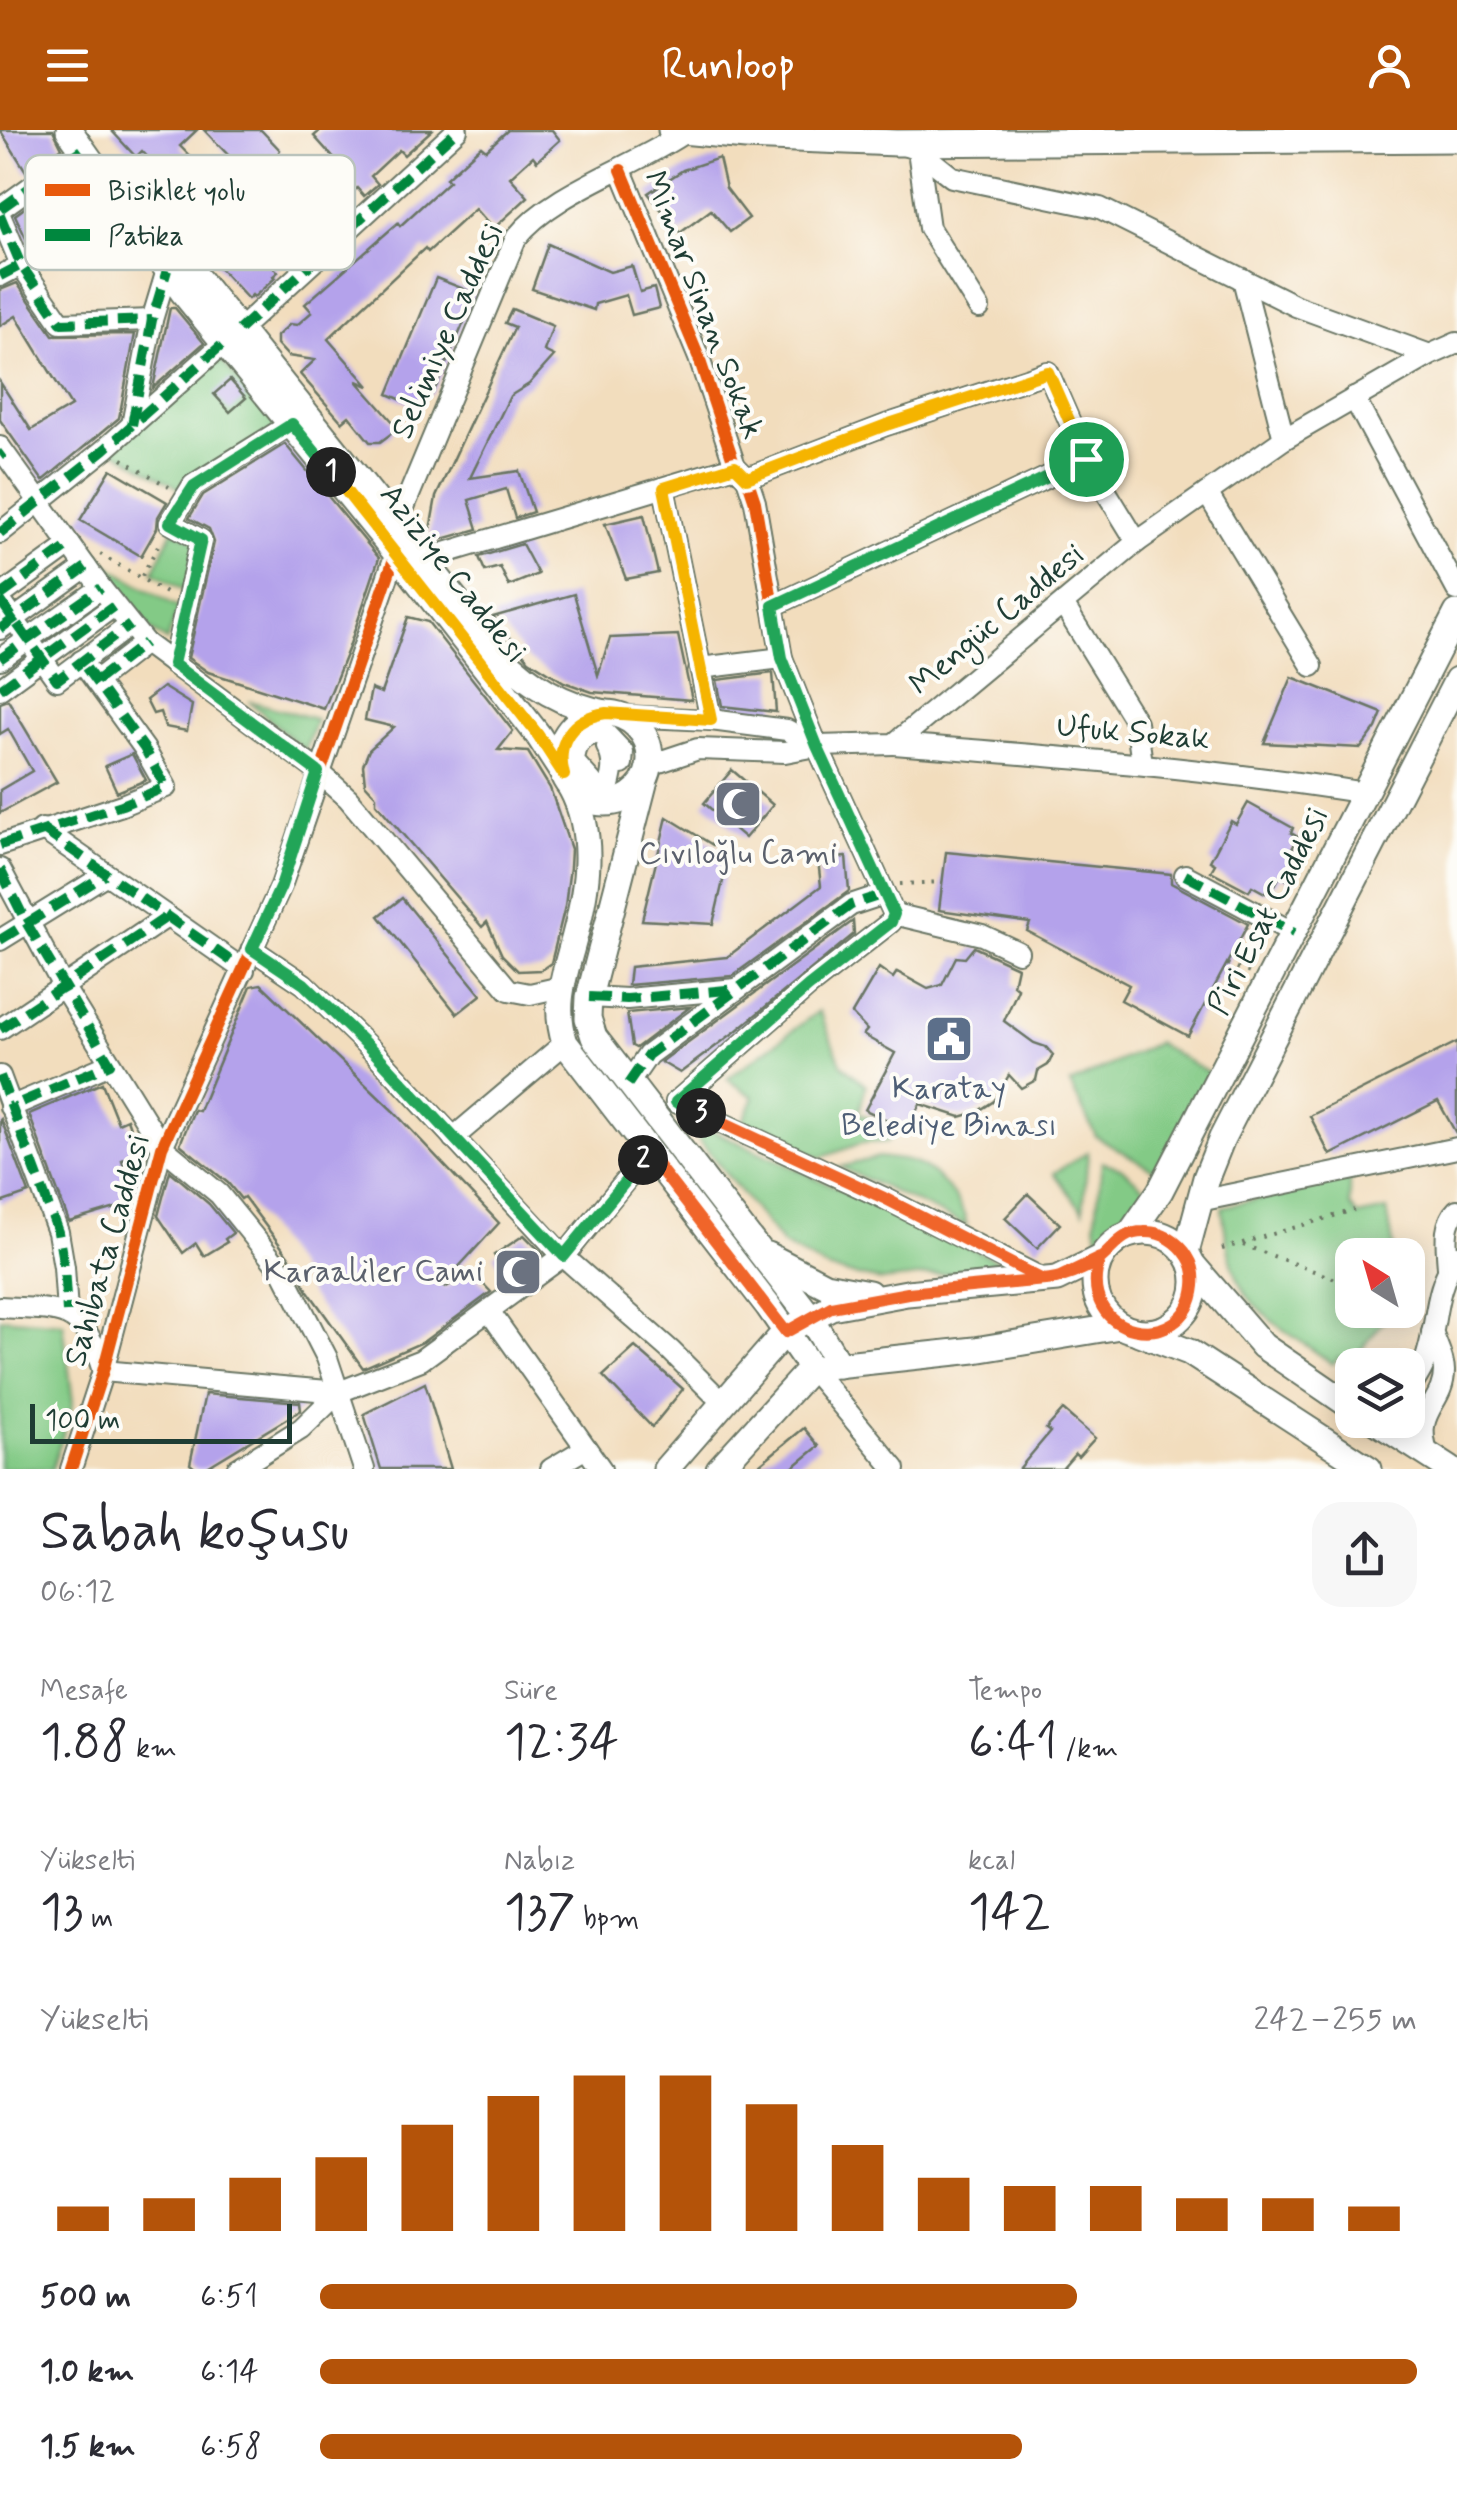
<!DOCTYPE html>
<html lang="tr">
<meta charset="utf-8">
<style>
body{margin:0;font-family:Mynerve,sans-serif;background:#f7f7f7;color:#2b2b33;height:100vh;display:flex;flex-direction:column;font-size:38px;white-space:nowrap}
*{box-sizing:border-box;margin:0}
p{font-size:32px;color:#7c7c81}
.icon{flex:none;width:55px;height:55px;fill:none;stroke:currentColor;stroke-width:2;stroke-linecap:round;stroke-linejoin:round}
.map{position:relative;height:1339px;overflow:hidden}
.drawer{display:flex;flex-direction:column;background:#fff;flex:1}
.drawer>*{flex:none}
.needle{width:65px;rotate:323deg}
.controls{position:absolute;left:1335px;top:1108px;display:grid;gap:20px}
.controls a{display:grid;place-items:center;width:90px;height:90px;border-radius:20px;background:#fff;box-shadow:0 5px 25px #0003;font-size:50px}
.scale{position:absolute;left:30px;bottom:25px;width:262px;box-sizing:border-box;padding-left:10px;border:5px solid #1f3d34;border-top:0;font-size:28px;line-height:35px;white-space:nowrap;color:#1f3d34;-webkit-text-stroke:8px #fdfcf7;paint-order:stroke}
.pin{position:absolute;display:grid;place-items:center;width:85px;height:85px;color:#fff;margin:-42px;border:5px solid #fff;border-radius:50%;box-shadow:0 2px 10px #0007}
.km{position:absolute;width:50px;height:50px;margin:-25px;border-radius:50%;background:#222;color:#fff;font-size:28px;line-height:50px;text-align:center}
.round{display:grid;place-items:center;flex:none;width:105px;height:105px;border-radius:30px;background:#f7f7f7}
.head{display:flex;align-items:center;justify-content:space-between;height:170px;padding:0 40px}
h1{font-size:55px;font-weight:600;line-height:75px}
.stats{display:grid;grid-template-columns:repeat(3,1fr);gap:15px;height:170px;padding:10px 40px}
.stats div{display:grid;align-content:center}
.stats b{font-size:50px;font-weight:600}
.stats small{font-size:28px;font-weight:400}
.stats p{font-size:28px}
.chart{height:280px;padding:20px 40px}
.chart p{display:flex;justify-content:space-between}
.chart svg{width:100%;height:180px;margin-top:10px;stroke:#b45309;stroke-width:6}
ul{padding:0 40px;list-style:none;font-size:32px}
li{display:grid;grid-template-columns:160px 120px 1fr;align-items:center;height:75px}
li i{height:25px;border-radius:12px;background:#b45309}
header{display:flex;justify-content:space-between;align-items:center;height:130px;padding:0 40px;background:#b45309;color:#fff;font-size:45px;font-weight:600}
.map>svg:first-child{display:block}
.green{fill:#83ca86;stroke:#51845d;stroke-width:2.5}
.building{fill:#b4a2eb}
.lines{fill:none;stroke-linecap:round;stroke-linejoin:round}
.minor-casing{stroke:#697564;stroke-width:24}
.major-casing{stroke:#697564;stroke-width:29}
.path{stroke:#697564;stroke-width:4;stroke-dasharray:2.5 8;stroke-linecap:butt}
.minor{stroke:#fff;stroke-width:20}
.major{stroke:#fff;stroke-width:25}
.quiet{stroke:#00873e;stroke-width:10;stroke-dasharray:20 10;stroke-linecap:butt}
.cycleway-casing{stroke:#fdfcf7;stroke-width:19}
.cycleway{stroke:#e8590c;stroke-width:12}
.split-1-casing{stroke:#fff;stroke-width:20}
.split-2-casing{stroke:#fff;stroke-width:20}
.split-3-casing{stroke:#fff;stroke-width:20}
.split-4-casing{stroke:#fff;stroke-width:20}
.split-1{stroke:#f5b400;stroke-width:12}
.split-2{stroke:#22a559;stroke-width:12}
.split-3{stroke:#f0652b;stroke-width:12}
.split-4{stroke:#22a559;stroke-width:12}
.labels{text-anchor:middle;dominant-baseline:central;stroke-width:8;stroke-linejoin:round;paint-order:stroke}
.street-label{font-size:32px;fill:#1f3d34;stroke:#fdfcf7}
.worship-label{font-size:32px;fill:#5b616d;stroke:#fdfcf7}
.service-label{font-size:32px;fill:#4e5e75;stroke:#fdfcf7}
.key{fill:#fdfcf7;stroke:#bac3bc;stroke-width:2.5}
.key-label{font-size:28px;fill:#1f3d34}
</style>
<header><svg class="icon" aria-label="menu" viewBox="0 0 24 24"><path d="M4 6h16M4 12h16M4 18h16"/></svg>Runloop<svg class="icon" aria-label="person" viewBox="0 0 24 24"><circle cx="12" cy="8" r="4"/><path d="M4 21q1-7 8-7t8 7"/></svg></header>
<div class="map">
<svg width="1457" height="1339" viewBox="0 0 1457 1339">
<rect width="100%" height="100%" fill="#fdfcf7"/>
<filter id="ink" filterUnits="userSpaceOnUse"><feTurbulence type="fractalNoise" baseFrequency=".01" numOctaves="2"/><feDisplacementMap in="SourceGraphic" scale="20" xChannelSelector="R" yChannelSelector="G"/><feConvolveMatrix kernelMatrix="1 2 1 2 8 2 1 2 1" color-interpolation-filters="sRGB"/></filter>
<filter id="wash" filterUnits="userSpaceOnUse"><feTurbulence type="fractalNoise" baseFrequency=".0048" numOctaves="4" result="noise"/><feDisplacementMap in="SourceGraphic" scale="40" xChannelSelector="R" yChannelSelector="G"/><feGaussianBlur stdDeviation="2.25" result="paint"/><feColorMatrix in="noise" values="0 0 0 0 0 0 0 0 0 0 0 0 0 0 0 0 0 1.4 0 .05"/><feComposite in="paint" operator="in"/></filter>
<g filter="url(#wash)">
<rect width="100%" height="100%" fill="#f2ddbd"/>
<g class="green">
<path d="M216,225L279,297L184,361L110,318Z"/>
<path d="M173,400L198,412L186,461L153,442Z"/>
<path d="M104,433L179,478L167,511L149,499L102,436Z"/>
<path d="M249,571L316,589L305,621Z"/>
<path d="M819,881L842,935L866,955L859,983L896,999L887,1012L862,1013L820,1028L743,992L754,967L727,949Z"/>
<path d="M1157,913L1212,945L1161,1044L1096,1006L1070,954Z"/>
<path d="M680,986L1012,1137L881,1151L830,1140L783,1115Z"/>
<path d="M1088,1022L1083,1081L1054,1043Z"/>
<path d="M879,1027C889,1029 901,1029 911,1032C936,1040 963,1070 967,1096L840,1037Z"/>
<path d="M1102,1032L1122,1038L1148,1061L1122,1092L1098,1106L1095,1096Z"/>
<path d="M1350,1048V1075L1357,1086L1387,1080L1395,1125H1352V1180H1392L1350,1234L1339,1227L1333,1234C1256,1179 1233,1178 1222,1077Z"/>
<path d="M0,1188L63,1193L73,1273L52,1339H0Z"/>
</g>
<g id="blocks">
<g class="building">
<path d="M0,0H53L62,18L27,43Z"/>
<path d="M111,0H197L180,16L215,52L212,55L225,71L280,132L274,138L278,142L273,146L275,148L254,167L252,165L248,169L203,120L207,117L200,107L167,74L170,72L156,58L167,48L142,21L136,27Z"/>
<path d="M204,0H261L280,20L274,31L304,64L338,33L314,6L321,0H432L404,25L399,20L371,46L378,54L364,66L357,58L322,90L330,98L315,112L306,102L297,110L254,61L259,57Z"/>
<path d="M508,0H552L560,10L537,31L533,26L510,47L528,67L493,99L475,79L428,122L425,118L328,209L369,256L357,251L394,293L392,303L380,312H370L349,286L342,292L300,244L315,230L288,226L277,214V206L290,194L297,195L312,182L305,174L398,93L400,96L449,51L446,48L481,16L486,20Z"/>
<path d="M719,28L726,58L749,88L730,102L711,80L680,103L648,63L683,40Z"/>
<path d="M77,40L99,71L56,121L58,125L39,136L15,85Z"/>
<path d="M548,114L610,142L632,136L640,162L654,158L659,178L632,185L626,165L595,174L594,180L532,159Z"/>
<path d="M436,148L474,163V169L437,255L431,265L425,262L418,277L388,264Z"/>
<path d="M17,153L53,205L135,204L119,288L43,351L0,290V252L31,300L71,276L16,186L0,196V160Z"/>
<path d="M170,178H175L204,213L153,258Z"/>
<path d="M512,179L553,196L544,221L554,226L529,254L510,266L470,348L519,341L533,382L515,388L506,359L469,370L478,399L432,412L430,400L436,367L515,197L505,193Z"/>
<path d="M230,250L246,268L230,282L214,264Z"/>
<path d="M285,314L379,428L349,517L324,579L208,542L188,528L214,412L209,399L189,388L203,365Z"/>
<path d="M111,339L167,372L158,387L157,398L141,426L80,390Z"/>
<path d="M644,385L658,443L626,449L605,394Z"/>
<path d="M522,414L538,444L509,456L500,437L485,441L479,427Z"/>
<path d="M574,464L598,545L610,508L678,505L692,570L592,562L564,552L529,530L493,487Z"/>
<path d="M408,487L428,492L513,601L498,620L528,622L550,658L571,719L570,737L565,776L551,833L541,840L518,841L502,825L487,792L482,797L376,673V666L365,654L363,635L369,620L394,597L365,590L371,559L381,563Z"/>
<path d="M773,543L776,582L722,576L717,550Z"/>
<path d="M1292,547L1382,583L1376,598L1361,618L1264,613Z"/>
<path d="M163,557L192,575L187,601L165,597L160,582L153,584L146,570Z"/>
<path d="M8,570L57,652L0,683V660L32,641L8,599L0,604V573Z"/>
<path d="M132,624L146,650L117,662L105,636Z"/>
<path d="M732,640L773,675L745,708L704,673Z"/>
<path d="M1248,673L1293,698L1291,703L1298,707L1291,721L1295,723L1289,734L1296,738L1289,751L1280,746L1275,755L1270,752L1265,763L1252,756L1249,761L1211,741L1215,734L1210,731L1231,691L1236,694Z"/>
<path d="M667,687L729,725L713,794L642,790Z"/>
<path d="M946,722L1171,744V753L1248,794L1188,906L1121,870L1129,855L1027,801L1030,793L939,780Z"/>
<path d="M846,727L849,761L732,846L628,855L630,837L727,827L821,756L818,730Z"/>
<path d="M402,768L481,865L457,884L379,786Z"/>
<path d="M853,791L854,804L736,901L680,943L661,932Z"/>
<path d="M974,817L1017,837L1013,855L1018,859L1004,891L1034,913L1046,917L1053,925L1048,935L1038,941L1036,950L1021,958L1009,945L994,971L977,982L960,987L920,974L911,991L898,995L865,980L895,923L863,905L867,900L852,884L879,838L893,848L897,842L928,859L942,855L956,827L965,828Z"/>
<path d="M261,854L394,982L499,1093L442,1155L445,1158L471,1141L491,1162L423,1212L363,1238L308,1161L295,1135L244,1067L241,1069L228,1053L180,1014L194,980L199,981L251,856Z"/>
<path d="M690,877L636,918L632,916L627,883Z"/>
<path d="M1457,912V1005L1438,971L1330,1025L1310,986Z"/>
<path d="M102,953L118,993L127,989L139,1023L122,1030L131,1063L126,1075L69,1092L29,984Z"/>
<path d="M1,989L29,1063L0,1073V990Z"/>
<path d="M170,1041L209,1074L233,1103L225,1109L227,1112L204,1126L196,1113L183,1123L158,1086Z"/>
<path d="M1028,1064L1060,1094L1037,1118L1005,1088Z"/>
<path d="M524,1105L543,1124L509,1149L494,1125Z"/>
<path d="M635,1217L683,1259L652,1297L603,1246Z"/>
<path d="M425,1253L451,1339H381L364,1284Z"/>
<path d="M205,1264L300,1272L301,1280L204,1339H196L190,1334Z"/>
<path d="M1063,1280L1095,1308L1078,1327L1075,1324L1062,1339H1019L1050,1302L1046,1299Z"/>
<path d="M804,1298L819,1316L791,1339H754Z"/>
</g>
</g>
</g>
<g filter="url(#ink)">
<use href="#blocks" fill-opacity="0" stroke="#697564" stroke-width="2.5"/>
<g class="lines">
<g class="minor-casing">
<g id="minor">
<path d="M904,15L918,20L952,47L1100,78L1296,176L1430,225"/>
<path d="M918,20L929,98L979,178"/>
<path d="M621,40L699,228L735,336L747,348L755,372L782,528L817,616L894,784L891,792L808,857L676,972L884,1068L1043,1149"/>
<path d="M0,79L82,20"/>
<path d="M0,85L21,135"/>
<path d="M0,146L21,135L61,193L152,190"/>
<path d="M1243,149L1284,309"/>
<path d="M239,200L457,0"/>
<path d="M1354,268L1457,460"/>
<path d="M132,295L152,190L167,140"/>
<path d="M0,317L101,458L145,513L319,642L348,668L509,860L530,864L561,857"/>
<path d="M747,348L886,295L1048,242L1086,329L1137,412"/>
<path d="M664,358L711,590"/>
<path d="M1207,363L1312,536"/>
<path d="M397,394L516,108C554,60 636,37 688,0"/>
<path d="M0,403L105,319L224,213"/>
<path d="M425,429L735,336"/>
<path d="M0,466L70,415"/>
<path d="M0,470L57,550L130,495"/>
<path d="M1063,474L1136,592L1142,633"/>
<path d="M773,476L1086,329"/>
<path d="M0,499L86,437"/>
<path d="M0,529L101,458"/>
<path d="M173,534L201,410L170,393L193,355L291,294"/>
<path d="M700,538L782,528"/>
<path d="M96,551L145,513"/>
<path d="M0,559L114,476"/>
<path d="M621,586L711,590L787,600L817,616"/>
<path d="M894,614C1052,626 1209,638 1365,663"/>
<path d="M650,635L698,619L785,622L817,616L894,614L1137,412L1284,309L1430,225L1457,213"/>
<path d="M596,672L592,652L574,632C575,612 585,602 606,604L623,622L622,634"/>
<path d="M604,673C609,654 618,635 607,617"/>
<path d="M42,699L244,840"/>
<path d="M0,715L122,675L166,657L144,618L81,531"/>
<path d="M0,739L64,858L162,1017L219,1064L284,1144L327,1228L364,1339"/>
<path d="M1185,745L1294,803"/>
<path d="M894,784L982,805L1018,822"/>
<path d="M0,810L105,745"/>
<path d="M252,819L304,854L376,924L563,1126L671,1221L724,1274"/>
<path d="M589,867L627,869L736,859"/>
<path d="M0,899L165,788"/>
<path d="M0,946L58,1102L64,1137L67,1182"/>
<path d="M628,954L648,925L851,775L884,764"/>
<path d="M10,977L110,934"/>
<path d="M453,1008L565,913"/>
<path d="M1199,1071L1457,1018"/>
<path d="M1448,1138C1447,1118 1442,1095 1457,1080"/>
<path d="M0,1177C63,1181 82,1173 103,1241L339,1262"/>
<path d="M489,1181L601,1339"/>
<path d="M811,1238L895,1339"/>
<path d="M1408,1262C1413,1253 1420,1244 1424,1234C1439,1197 1431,1163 1457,1126"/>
<path d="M1428,1325C1412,1280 1444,1275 1444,1241C1444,1228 1436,1214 1432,1202"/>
<path d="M71,1339L103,1241L162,1017L281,756L396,423"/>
<path d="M237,1339L301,1299L339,1262L421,1230L566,1124L648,1023"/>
<path d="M551,1339L586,1318"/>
</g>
</g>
<g class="major-casing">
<g id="major">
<path d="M69,0L183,162L396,423L538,605L564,645"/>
<path d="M671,0L746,7L897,13L1457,9"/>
<path d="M158,99L500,525C532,556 562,575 606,583"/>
<circle cx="605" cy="628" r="45"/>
<path d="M645,650L589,867L588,888L594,907L810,1187L839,1235"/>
<path d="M571,658C598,708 586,767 571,820C562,853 554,879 565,913L768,1176L811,1238"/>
<circle cx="1145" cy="1152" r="50"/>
<path d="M1130,1104L1160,1061L1457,483"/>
<path d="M1186,1122L1206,1048L1222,1008L1457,550"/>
<path d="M767,1125L825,1155L869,1163"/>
<path d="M1192,1134L1263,1216L1352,1277"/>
<path d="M1139,1203L1189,1222L1369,1339"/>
<path d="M826,1236L975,1220L1120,1196"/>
<path d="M1374,1290L1450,1339"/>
<path d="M666,1339L786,1201L831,1177L907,1163L1057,1149L1100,1128"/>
<path d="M719,1339L811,1238"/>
</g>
</g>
<g class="path">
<path d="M122,329L169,357"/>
<path d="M100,424L169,465"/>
<path d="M142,446L161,410"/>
<path d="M900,754L942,752"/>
<path d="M1227,834L1250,843"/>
<path d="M1243,1115L1352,1155"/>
<path d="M1222,1119L1354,1080"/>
</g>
<use href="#minor" class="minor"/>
<use href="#major" class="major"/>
<g class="quiet">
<path d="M0,79L82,20"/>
<path d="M0,85L21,135"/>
<path d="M0,146L21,135L61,193L152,190"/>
<path d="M239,200L457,0"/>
<path d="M132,295L152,190L167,140"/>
<path d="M0,326L4,323"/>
<path d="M0,403L105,319L224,213"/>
<path d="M0,466L70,415"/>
<path d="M0,470L57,550L130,495"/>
<path d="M0,499L86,437"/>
<path d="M0,529L101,458"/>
<path d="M173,534L201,410L170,393L193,355L291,294"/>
<path d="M96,551L145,513"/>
<path d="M0,559L114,476"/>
<path d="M42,699L244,840"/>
<path d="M0,715L122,675L166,657L144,618L81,531"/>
<path d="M0,739L26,792L110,934L10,977"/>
<path d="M1185,745L1294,803"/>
<path d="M0,810L105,745"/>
<path d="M589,867L627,869L738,859"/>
<path d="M0,899L165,788"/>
<path d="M0,946L58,1102L64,1137L67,1182"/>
<path d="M628,954L648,925L851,775L884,764"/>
</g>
<g class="cycleway-casing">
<g id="cycleway">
<path d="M621,40L699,228L735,336L747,348L755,372L782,528L817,616L894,784L891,792L808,857L676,972L884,1068L1043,1149"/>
<path d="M71,1339L103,1241L162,1017L281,756L396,423"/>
</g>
</g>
<use href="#cycleway" class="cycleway"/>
</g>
</g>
<g class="lines" filter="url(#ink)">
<g class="split-1-casing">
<path id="split-1" d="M331,342L538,605L564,645C555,612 572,588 606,583L711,590L664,358L735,336L747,348L886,295L1048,242L1086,329"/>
</g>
<g class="split-2-casing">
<path id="split-2" d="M331,342L292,294L194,356L170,393L201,410L173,534L318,642L281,756L252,819L304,854L376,924L564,1126L643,1030"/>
</g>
<g class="split-3-casing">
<path id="split-3" d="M643,1030L648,1023L786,1202L831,1177L908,1163L1056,1149L1100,1128C1073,1209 1187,1228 1194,1156C1195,1146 1194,1136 1188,1127C1179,1112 1162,1101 1144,1102C1121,1102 1115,1117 1100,1129C1085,1140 1060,1149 1043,1150L884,1068L701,983"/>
</g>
<g class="split-4-casing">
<path id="split-4" d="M701,983L676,972L808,857L891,792L894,784L817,616L782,528L773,476L1086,329"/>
</g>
<use href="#split-1" class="split-1"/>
<use href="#split-2" class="split-2"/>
<use href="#split-3" class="split-3"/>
<use href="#split-4" class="split-4"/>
</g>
<defs>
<g id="mosque-square" transform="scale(2.5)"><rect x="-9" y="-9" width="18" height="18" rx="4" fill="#6b7280" stroke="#fdfcf7"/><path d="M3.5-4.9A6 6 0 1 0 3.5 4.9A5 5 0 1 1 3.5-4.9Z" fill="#fff"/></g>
<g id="civic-square" transform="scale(2.5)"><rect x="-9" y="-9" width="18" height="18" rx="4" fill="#5c6f8a" stroke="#fdfcf7"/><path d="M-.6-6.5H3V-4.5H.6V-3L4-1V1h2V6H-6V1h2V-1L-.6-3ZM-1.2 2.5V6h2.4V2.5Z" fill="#fff"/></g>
</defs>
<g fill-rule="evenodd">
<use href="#mosque-square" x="738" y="674"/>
<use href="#civic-square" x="949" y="909"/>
<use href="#mosque-square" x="518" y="1142"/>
</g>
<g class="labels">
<g class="street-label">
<text transform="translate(703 175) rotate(69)">Mimar Sinan Sokak</text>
<text transform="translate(448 201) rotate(-66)">Selimiye Caddesi</text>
<text transform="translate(453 444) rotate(52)">Aziziye Caddesi</text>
<text transform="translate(997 490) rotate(-40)">Mengüc Caddesi</text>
<text transform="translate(1133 603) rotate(5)">Ufuk Sokak</text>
<text transform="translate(1269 781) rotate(-63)">Piri Esat Caddesi</text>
<text transform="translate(108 1120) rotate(-74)">Sahibata Caddesi</text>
</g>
<g class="worship-label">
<text x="738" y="724">Cıvıloğlu Cami</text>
<text x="483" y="1142" text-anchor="end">Karaaliler Cami</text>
</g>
<g class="service-label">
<text x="949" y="959">Karatay<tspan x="949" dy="37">Belediye Binası</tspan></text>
</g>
</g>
<rect x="25" y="25" width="330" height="115" rx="15" class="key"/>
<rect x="45" y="54" width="45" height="12" fill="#e8590c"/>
<rect x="45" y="99" width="45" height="12" fill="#00873e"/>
<g class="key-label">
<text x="108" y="70">Bisiklet yolu</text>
<text x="108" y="115">Patika</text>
</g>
</svg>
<div class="controls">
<a><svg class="needle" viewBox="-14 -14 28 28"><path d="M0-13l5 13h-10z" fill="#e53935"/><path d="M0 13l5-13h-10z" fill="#7c7c81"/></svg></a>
<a><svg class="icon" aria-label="layers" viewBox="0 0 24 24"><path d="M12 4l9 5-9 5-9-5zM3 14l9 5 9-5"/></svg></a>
</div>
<div class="scale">100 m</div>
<div class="pin" style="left:1086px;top:329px;background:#1e9e55"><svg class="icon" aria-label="arrive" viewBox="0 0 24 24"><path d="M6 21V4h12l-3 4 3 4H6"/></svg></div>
<b class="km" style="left:331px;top:342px">1</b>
<b class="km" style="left:643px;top:1030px">2</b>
<b class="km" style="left:701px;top:983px">3</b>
</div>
<section class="drawer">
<div class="head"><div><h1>Sabah koşusu</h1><p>06:12</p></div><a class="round"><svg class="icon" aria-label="share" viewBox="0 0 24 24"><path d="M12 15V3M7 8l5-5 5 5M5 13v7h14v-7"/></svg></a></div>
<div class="stats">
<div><p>Mesafe</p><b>1.88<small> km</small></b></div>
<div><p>Süre</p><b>12:34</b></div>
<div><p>Tempo</p><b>6:41<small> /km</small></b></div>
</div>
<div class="stats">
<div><p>Yükselti</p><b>13<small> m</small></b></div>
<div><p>Nabız</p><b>137<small> bpm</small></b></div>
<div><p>kcal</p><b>142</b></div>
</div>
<div class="chart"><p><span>Yükselti</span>242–255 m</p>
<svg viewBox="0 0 160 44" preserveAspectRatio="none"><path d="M5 44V38M15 44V36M25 44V31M35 44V26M45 44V18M55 44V11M65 44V6M75 44V6M85 44V13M95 44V23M105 44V31M115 44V33M125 44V33M135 44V36M145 44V36M155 44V38"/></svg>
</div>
<ul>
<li><b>500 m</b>6:51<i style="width:69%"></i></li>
<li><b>1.0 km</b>6:14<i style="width:100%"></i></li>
<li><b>1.5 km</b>6:58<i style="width:64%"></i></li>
</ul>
</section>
